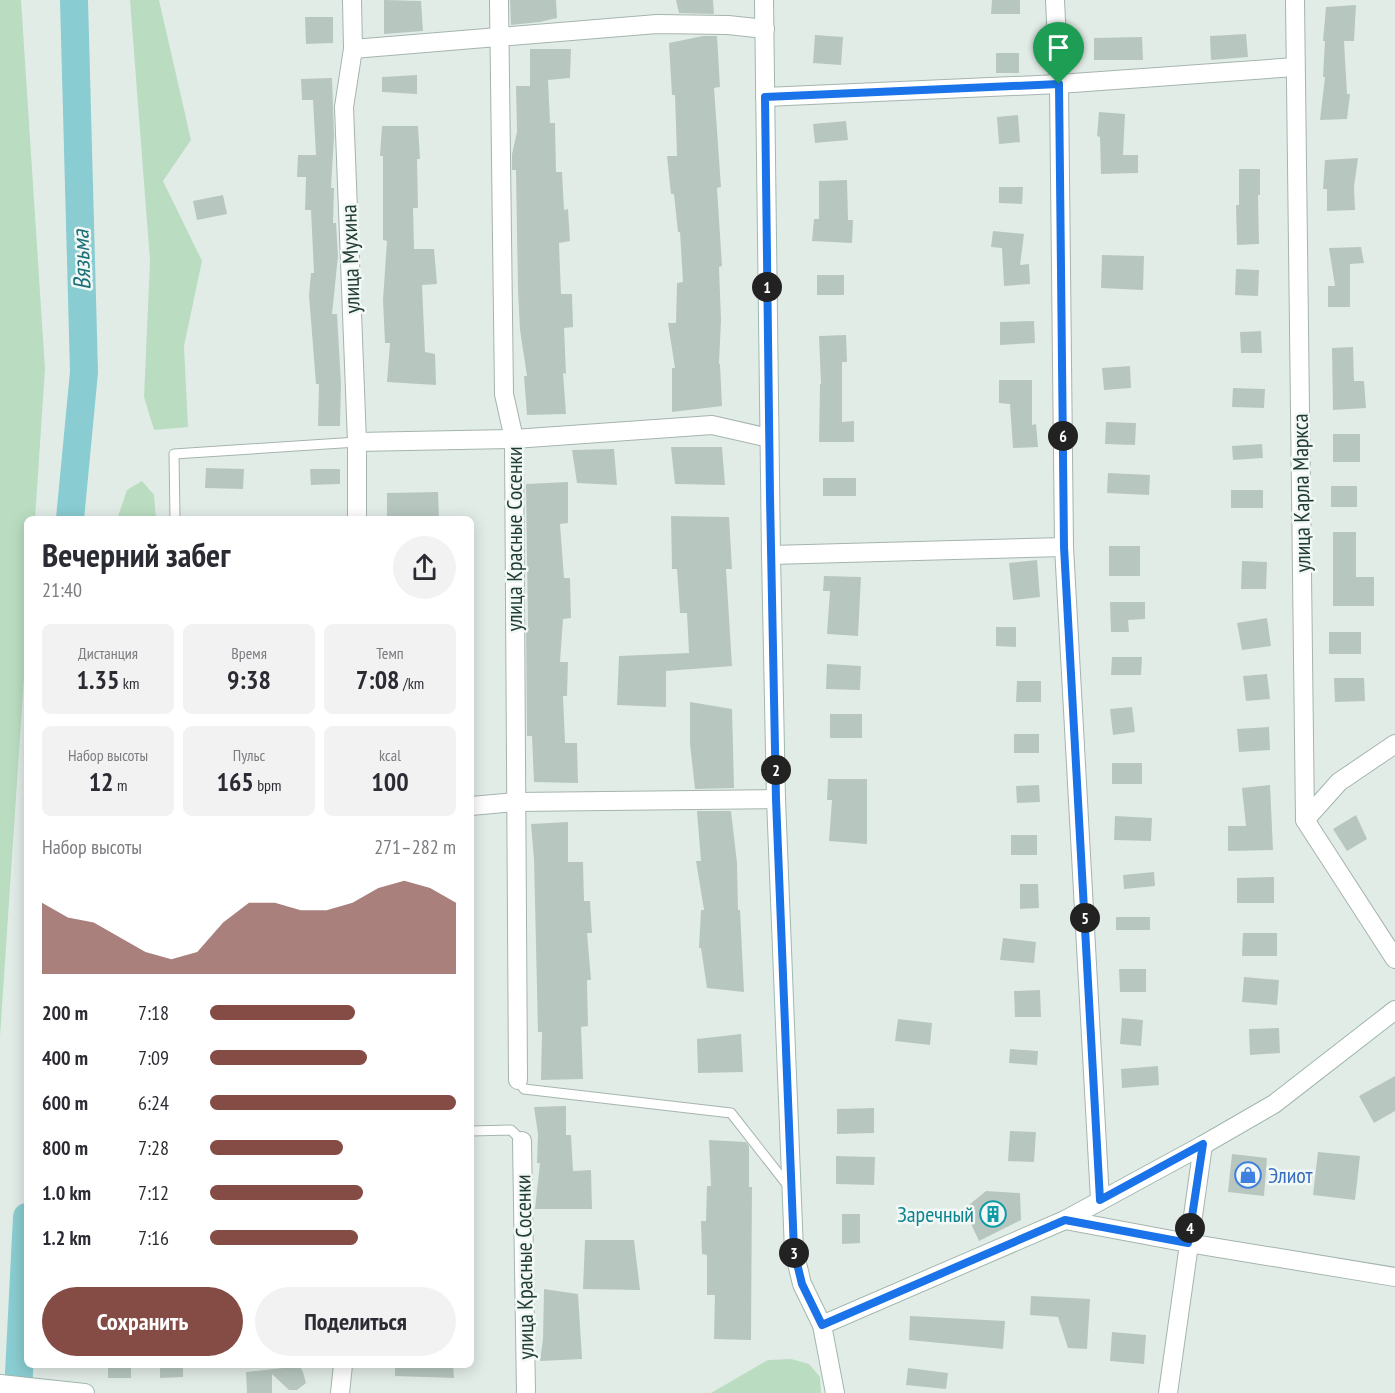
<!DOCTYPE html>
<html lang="ru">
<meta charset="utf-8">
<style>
body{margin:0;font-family:"PT Sans Narrow",sans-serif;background:#f2f2f3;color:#2b2b33;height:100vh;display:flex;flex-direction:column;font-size:22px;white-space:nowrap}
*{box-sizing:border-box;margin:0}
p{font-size:20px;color:#7c7c81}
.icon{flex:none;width:33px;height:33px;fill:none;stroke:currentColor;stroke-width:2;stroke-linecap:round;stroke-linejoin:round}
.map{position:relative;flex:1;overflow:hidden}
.side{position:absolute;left:24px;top:516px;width:450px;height:852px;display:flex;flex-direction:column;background:#fff;border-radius:9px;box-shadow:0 3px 15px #0003}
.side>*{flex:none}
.pin{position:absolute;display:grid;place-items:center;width:51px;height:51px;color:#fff;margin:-62px -26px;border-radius:50% 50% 50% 0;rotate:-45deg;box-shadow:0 0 6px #0007}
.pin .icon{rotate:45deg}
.km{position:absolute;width:30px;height:30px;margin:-15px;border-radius:50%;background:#222;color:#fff;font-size:16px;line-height:30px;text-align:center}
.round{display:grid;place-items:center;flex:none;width:63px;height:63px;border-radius:32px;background:#f2f2f3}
.overview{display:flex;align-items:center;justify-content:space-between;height:102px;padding:0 18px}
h1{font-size:33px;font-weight:700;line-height:45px}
.stats{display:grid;grid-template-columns:repeat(3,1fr);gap:9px;height:102px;padding:6px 18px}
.stats div{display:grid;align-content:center;border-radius:9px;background:#f2f2f3;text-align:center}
.stats b{font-size:26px;font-weight:700}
.stats small{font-size:16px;font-weight:400}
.stats p{font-size:16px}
.chart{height:168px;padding:12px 18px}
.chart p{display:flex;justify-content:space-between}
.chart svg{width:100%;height:108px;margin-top:6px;fill:#854b45;opacity:.7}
.action{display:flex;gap:12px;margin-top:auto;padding:12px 18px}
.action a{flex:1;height:69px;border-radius:36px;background:#854b45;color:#fff;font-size:24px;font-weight:700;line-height:69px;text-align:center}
.action a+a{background:#f2f2f3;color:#2b2b33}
ul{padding:0 18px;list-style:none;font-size:20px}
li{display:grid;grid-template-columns:96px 72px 1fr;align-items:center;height:45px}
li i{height:15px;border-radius:8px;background:#854b45}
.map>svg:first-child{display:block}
.green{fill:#baddc1}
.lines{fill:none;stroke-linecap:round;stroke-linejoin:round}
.river{stroke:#89ccd1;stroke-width:28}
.building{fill:#b7c7bf}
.lane-casing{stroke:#a5b4ae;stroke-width:11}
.street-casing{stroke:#a5b4ae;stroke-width:20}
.secondary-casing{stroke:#a0b8ae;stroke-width:20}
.lane{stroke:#fff;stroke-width:9}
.street{stroke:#fff;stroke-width:18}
.secondary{stroke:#fff;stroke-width:18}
.route-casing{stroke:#fff;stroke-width:12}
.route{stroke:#1a73e8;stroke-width:8}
.labels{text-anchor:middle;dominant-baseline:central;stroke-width:5;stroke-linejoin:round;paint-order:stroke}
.street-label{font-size:22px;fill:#223d34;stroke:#f2f8f5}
.shop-label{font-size:22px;fill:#366cbe;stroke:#f2f8f5;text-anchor:start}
.culture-label{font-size:22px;fill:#0d838f;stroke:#f2f8f5;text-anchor:end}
.water-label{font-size:24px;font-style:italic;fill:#1c7179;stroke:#f2f8f5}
</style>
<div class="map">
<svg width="1395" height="1393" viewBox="0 0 1395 1393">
<rect width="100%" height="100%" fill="#e2ece7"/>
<g class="green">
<path d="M0,0H21L45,369L35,519H27V632L0,1037Z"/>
<path d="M130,0H159L191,140L163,181L202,261L184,346L188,427L154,430L144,397L150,261Z"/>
<path d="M142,481L154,495L156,519H117L127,490Z"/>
<path d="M791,1359L809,1364L820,1377L821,1393H711L768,1360Z"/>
</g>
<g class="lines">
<g class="river">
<path d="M70,519L84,372L74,0"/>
<path d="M18,1393L27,1217"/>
</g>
</g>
<g class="building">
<path d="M384,0L421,1L423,31L384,34Z"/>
<path d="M510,0H556L557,18L540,22L511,25Z"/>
<path d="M676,0H713L714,14L679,13Z"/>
<path d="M992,0H1020V14H991Z"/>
<path d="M1356,5L1354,41H1344L1347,94H1350L1347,119L1320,120L1325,77H1323L1325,41H1323L1326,7Z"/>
<path d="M305,17H333V43L306,44Z"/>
<path d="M1246,34L1248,57L1211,60L1210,36Z"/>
<path d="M815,35L843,37L841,65L813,63Z"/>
<path d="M703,36H717L720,87L714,88L721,187L717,188L722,266L719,267L721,320L719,364H720L722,406L672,412V368H675L668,323H676L677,283L683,282L680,232H678L674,194H671L667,156H677L675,95H672L669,43Z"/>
<path d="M1142,37L1143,60H1094V38Z"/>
<path d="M530,49H571L570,78L548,80L550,123H555L556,172H562L564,210L568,209L570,241L559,243L561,294H572L573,327L564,328L566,374L563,373L566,414L527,415L524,376H527L520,330L518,291L516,170H512V154L517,132L516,86H530Z"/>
<rect x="996" y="53" width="23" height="20"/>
<path d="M417,75V94L382,92V77Z"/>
<path d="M332,78L334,136L331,188H334L333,223H336L338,256L332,314H337L341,384L340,426H318L319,384H316L309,295L311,273H314L311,210H305L306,177H297L298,155H316L313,100H302L301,79Z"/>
<path d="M1099,112L1125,114L1123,155H1138V173L1101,174L1100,137L1097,136Z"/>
<path d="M1018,115L1020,142L999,144L997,117Z"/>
<path d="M846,121L848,140L815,143L813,124Z"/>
<path d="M382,126H418L420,159H417L418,208H413L414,249H434L437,284L422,285L425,352L435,354L436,385L387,382L390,343H385L383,300L387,241L383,240V156H380Z"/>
<path d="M1358,158L1354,187L1355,210L1327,211V189H1323L1325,160Z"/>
<path d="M1239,169H1260V195H1258L1259,244L1237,245L1236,205H1239Z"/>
<path d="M847,180L848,220H853L852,243L812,241L814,219H819V181Z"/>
<path d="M999,187H1023L1022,204L999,203Z"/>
<path d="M223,195L227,214L197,220L193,201Z"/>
<path d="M993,231L1024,234L1020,265L1029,264L1030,284L1004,286L1002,248L991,247Z"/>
<path d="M1361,247L1364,263L1350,264V307H1328V286H1335L1329,248Z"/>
<path d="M1102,255L1144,256L1143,290L1101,288Z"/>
<path d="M1236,269L1259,270L1258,296L1235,295Z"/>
<rect x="817" y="275" width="27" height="20"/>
<path d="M1034,321L1035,343L1000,345V322Z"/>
<path d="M1261,331L1262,353H1241L1240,332Z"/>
<path d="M846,335L847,362H842V422L854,421V442H819L820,384H821L819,336Z"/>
<path d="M1353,347L1354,381H1364L1366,408L1333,410L1332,348Z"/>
<path d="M1130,366L1131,388L1104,390L1102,368Z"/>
<path d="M999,380H1032V425L1036,424L1038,447L1013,448L1010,404L999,403Z"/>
<path d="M1233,388L1265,389L1264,408L1232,407Z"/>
<path d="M1106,422L1136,423L1135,445L1105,444Z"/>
<rect x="1333" y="434" width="27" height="28"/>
<path d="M1262,444L1263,458L1233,460L1232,446Z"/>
<path d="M671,447H722L725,485L675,484Z"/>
<path d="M614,449L617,485L577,483L572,450Z"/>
<path d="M206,468L244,469L243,489L205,488Z"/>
<path d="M310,469H340V484L311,485Z"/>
<path d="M1108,473L1150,475L1149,495L1107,493Z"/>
<rect x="823" y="478" width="33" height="18"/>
<path d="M568,482V523L560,524L564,578H570L571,618L563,619L560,662H568L567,696H563L565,743H577L578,783L534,782L532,736H527L526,628H528L526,484Z"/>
<rect x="1331" y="486" width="26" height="21"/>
<rect x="1231" y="490" width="32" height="18"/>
<path d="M438,492L439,519H387V493Z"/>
<path d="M671,516L729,517L732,569H726L732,666L666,671V707L617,705L619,656L689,653L687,613H680L677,569H672Z"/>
<path d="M1333,532H1356V577H1374V606H1333Z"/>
<rect x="1109" y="546" width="31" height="30"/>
<path d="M1037,560L1040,597L1013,600L1009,563Z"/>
<path d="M1242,561L1267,562L1266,589H1241Z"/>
<path d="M824,576L861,577L858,636L827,634L830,591H823Z"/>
<path d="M1110,602H1145V619L1128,620L1129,632H1111Z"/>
<path d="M1267,618L1271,646L1242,650L1237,623Z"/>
<path d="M996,627H1016V647L996,646Z"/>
<rect x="1329" y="632" width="32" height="22"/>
<path d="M1112,657H1142L1141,675H1111Z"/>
<path d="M827,664L861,666L860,690L826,689Z"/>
<path d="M1267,674L1270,699L1246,701L1243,676Z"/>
<path d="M1334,678H1364L1365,701L1335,702Z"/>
<path d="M1017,681H1041V702H1016Z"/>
<path d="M690,702L732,709L734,788L695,789L690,744Z"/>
<path d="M1132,707L1135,732L1113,735L1110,709Z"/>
<rect x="830" y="714" width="32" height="24"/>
<path d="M1269,727L1270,750L1239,752L1237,729Z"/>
<rect x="1014" y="734" width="25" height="19"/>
<rect x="1112" y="763" width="30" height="21"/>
<path d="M828,779H867V844L829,841L832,800H827Z"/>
<path d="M1039,785L1040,802L1017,803L1016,786Z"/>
<path d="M1270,785L1273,850L1228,851V826H1246L1242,788Z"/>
<path d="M697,811H731L737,863L738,910H740L744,992L707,988L701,948H699L701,910H704L696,861H701Z"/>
<path d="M1356,815L1367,839L1347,851L1333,829Z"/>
<path d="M1115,816L1152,818L1151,841L1114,840Z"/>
<path d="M568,822V862H583L584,901H590L592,933H587L591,980H587L588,1026L581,1027L583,1079L541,1080L542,1032H538L534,859L531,824Z"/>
<rect x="1011" y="835" width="26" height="20"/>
<path d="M1154,872L1155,886L1124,889L1123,875Z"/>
<path d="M1274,877V903H1237V878Z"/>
<path d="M1020,884H1038L1039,908L1020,909Z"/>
<rect x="1116" y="917" width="34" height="13"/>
<path d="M1243,933H1277V956H1242Z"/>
<path d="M1003,938L1036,942L1034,963L1000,960Z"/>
<path d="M1119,969H1146V992H1120Z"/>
<path d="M1244,977L1279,980L1277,1005L1242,1002Z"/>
<path d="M1040,990L1041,1017H1015L1014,991Z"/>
<path d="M1122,1018L1143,1020L1141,1046L1120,1044Z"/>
<path d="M898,1019L932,1023L930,1045L895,1041Z"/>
<path d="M1279,1028L1280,1053L1250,1055L1249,1029Z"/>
<path d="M741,1034L743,1072L698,1073L697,1039Z"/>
<path d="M1010,1049L1038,1051L1037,1065L1009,1063Z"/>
<path d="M1158,1066L1159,1085L1122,1088L1121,1069Z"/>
<path d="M1395,1076V1111L1374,1123L1359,1096Z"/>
<path d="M566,1106V1135H571L573,1171L591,1170L592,1209H535L540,1163H537L538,1134L534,1107Z"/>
<path d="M874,1108V1133L837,1134V1109Z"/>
<path d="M1010,1131L1036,1132L1034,1162L1008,1161Z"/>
<path d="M709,1140L746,1142L749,1146V1187H752L751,1340L714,1339L715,1295H707V1255L702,1254L701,1221H706L707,1186H711Z"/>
<path d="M1318,1152L1360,1156L1355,1200L1313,1195Z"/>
<path d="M1232,1154L1267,1158L1264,1196L1228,1192Z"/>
<path d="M836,1156L875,1157L874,1185L836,1184Z"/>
<path d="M986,1191L1020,1193L1021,1220L979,1241L964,1209Z"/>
<path d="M842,1214H860V1243L842,1244Z"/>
<path d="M585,1240H634L640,1290L583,1289Z"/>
<path d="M544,1289L578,1294L582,1359L540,1361L543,1339Z"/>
<path d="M1031,1296L1090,1299L1087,1349L1068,1348L1058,1317L1030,1315Z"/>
<path d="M910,1316L1005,1321L1003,1349L909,1340Z"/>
<path d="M1112,1332L1146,1335L1144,1364L1110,1361Z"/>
<rect x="108" y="1365" width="23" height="13"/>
<path d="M160,1365H183V1377L160,1378Z"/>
<path d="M290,1365H299L303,1372L306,1383L297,1390H289L272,1374V1393H247L246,1372L283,1368Z"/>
<path d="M395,1365H453L454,1378L395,1376Z"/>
<path d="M908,1368L948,1373L946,1389L906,1385Z"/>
</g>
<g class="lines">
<g class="lane-casing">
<g id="lane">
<path d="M175,519L174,454L357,442"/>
<path d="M518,1080L524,1089L731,1113L789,1187"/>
<path d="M471,1131L511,1130L522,1141"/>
</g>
</g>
<g class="street-casing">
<g id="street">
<path d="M352,0L353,49L344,107L357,442V519"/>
<path d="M499,0L504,394L514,439L518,1080"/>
<path d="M1055,0L1059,84L1064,547L1100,1200"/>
<path d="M1295,0L1305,820L1395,959"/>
<path d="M353,49L657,24L728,25L765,29"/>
<path d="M765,97L1059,84L1295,67"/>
<path d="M357,442L514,439L712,425L769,438"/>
<path d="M771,555L1064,547"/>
<path d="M471,806L516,802L776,799"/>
<path d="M1305,820L1339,782L1395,744"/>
<path d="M522,1141L526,1393"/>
<path d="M1065,1220L1188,1243L1395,1277"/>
<path d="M340,1393L343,1365"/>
<path d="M1168,1393L1203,1145"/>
</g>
</g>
<g class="secondary-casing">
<g id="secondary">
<path d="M764,0L771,555L776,799L794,1251L802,1284L822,1325L835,1393"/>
<path d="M822,1325L1065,1220L1203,1145L1274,1104L1395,1010"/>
<path d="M0,1384L85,1393"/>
</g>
</g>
<use href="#lane" class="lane"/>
<use href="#street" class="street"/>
<use href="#secondary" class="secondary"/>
</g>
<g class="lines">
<g class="route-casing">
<path id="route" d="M1059,84L1064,547L1100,1200L1203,1144L1188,1243L1065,1220L822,1325L802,1284L794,1251L776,799L770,497L765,97Z"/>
</g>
<use href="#route" class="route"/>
</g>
<defs>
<g id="shop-ring" transform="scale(1.35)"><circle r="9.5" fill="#f2f8f5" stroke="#3f7fe0" stroke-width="1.5"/><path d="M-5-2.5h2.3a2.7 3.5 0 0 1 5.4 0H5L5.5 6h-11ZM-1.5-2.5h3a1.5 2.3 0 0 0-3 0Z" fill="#3f7fe0"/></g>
<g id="building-ring" transform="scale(1.35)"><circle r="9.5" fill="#f2f8f5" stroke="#0f9aa8" stroke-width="1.5"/><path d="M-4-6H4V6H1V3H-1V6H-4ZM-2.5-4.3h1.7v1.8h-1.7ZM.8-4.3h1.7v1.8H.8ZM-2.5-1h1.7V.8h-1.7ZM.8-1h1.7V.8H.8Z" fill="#0f9aa8"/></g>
</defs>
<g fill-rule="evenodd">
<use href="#shop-ring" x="1248" y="1175"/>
<use href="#building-ring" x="993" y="1214"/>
</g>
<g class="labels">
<g class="street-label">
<text transform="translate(350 259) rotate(-92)">улица Мухина</text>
<text transform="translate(1301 493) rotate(-91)">улица Карла Маркса</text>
<text transform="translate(514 539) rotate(-90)">улица Красные Сосенки</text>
<text transform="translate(524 1267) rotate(-91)">улица Красные Сосенки</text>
</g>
<g class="shop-label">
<text x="1268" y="1175">Элиот</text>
</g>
<g class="culture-label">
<text x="974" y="1214">Заречный</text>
</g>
<g class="water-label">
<text transform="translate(81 260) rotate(-92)">Вязьма</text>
</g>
</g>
</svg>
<div class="pin" style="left:1059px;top:84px;background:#1e9e55"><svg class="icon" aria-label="arrive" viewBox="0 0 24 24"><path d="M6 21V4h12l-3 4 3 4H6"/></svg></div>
<b class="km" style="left:767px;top:287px">1</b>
<b class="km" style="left:776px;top:770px">2</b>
<b class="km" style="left:794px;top:1253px">3</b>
<b class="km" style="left:1190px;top:1228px">4</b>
<b class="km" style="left:1085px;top:918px">5</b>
<b class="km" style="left:1063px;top:436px">6</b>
<section class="side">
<div class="overview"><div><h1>Вечерний забег</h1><p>21:40</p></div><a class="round"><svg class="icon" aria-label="share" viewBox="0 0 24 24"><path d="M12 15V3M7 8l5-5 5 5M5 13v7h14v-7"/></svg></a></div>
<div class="stats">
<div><p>Дистанция</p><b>1.35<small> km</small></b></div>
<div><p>Время</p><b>9:38</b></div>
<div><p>Темп</p><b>7:08<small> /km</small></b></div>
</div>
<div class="stats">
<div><p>Набор высоты</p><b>12<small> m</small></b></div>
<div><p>Пульс</p><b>165<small> bpm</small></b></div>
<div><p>kcal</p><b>100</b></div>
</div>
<div class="chart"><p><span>Набор высоты</span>271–282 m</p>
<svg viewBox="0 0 160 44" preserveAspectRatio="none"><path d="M0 44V15L10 21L20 23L30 29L40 35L50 38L60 35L70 23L80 15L90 15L100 18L110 18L120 15L130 9L140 6L150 9L160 15V44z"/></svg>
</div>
<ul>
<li><b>200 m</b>7:18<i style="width:59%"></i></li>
<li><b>400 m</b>7:09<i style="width:64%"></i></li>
<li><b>600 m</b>6:24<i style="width:100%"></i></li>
<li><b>800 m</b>7:28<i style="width:54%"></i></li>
<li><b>1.0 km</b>7:12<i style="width:62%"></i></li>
<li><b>1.2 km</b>7:16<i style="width:60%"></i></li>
</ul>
<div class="action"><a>Сохранить</a><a>Поделиться</a></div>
</section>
</div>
